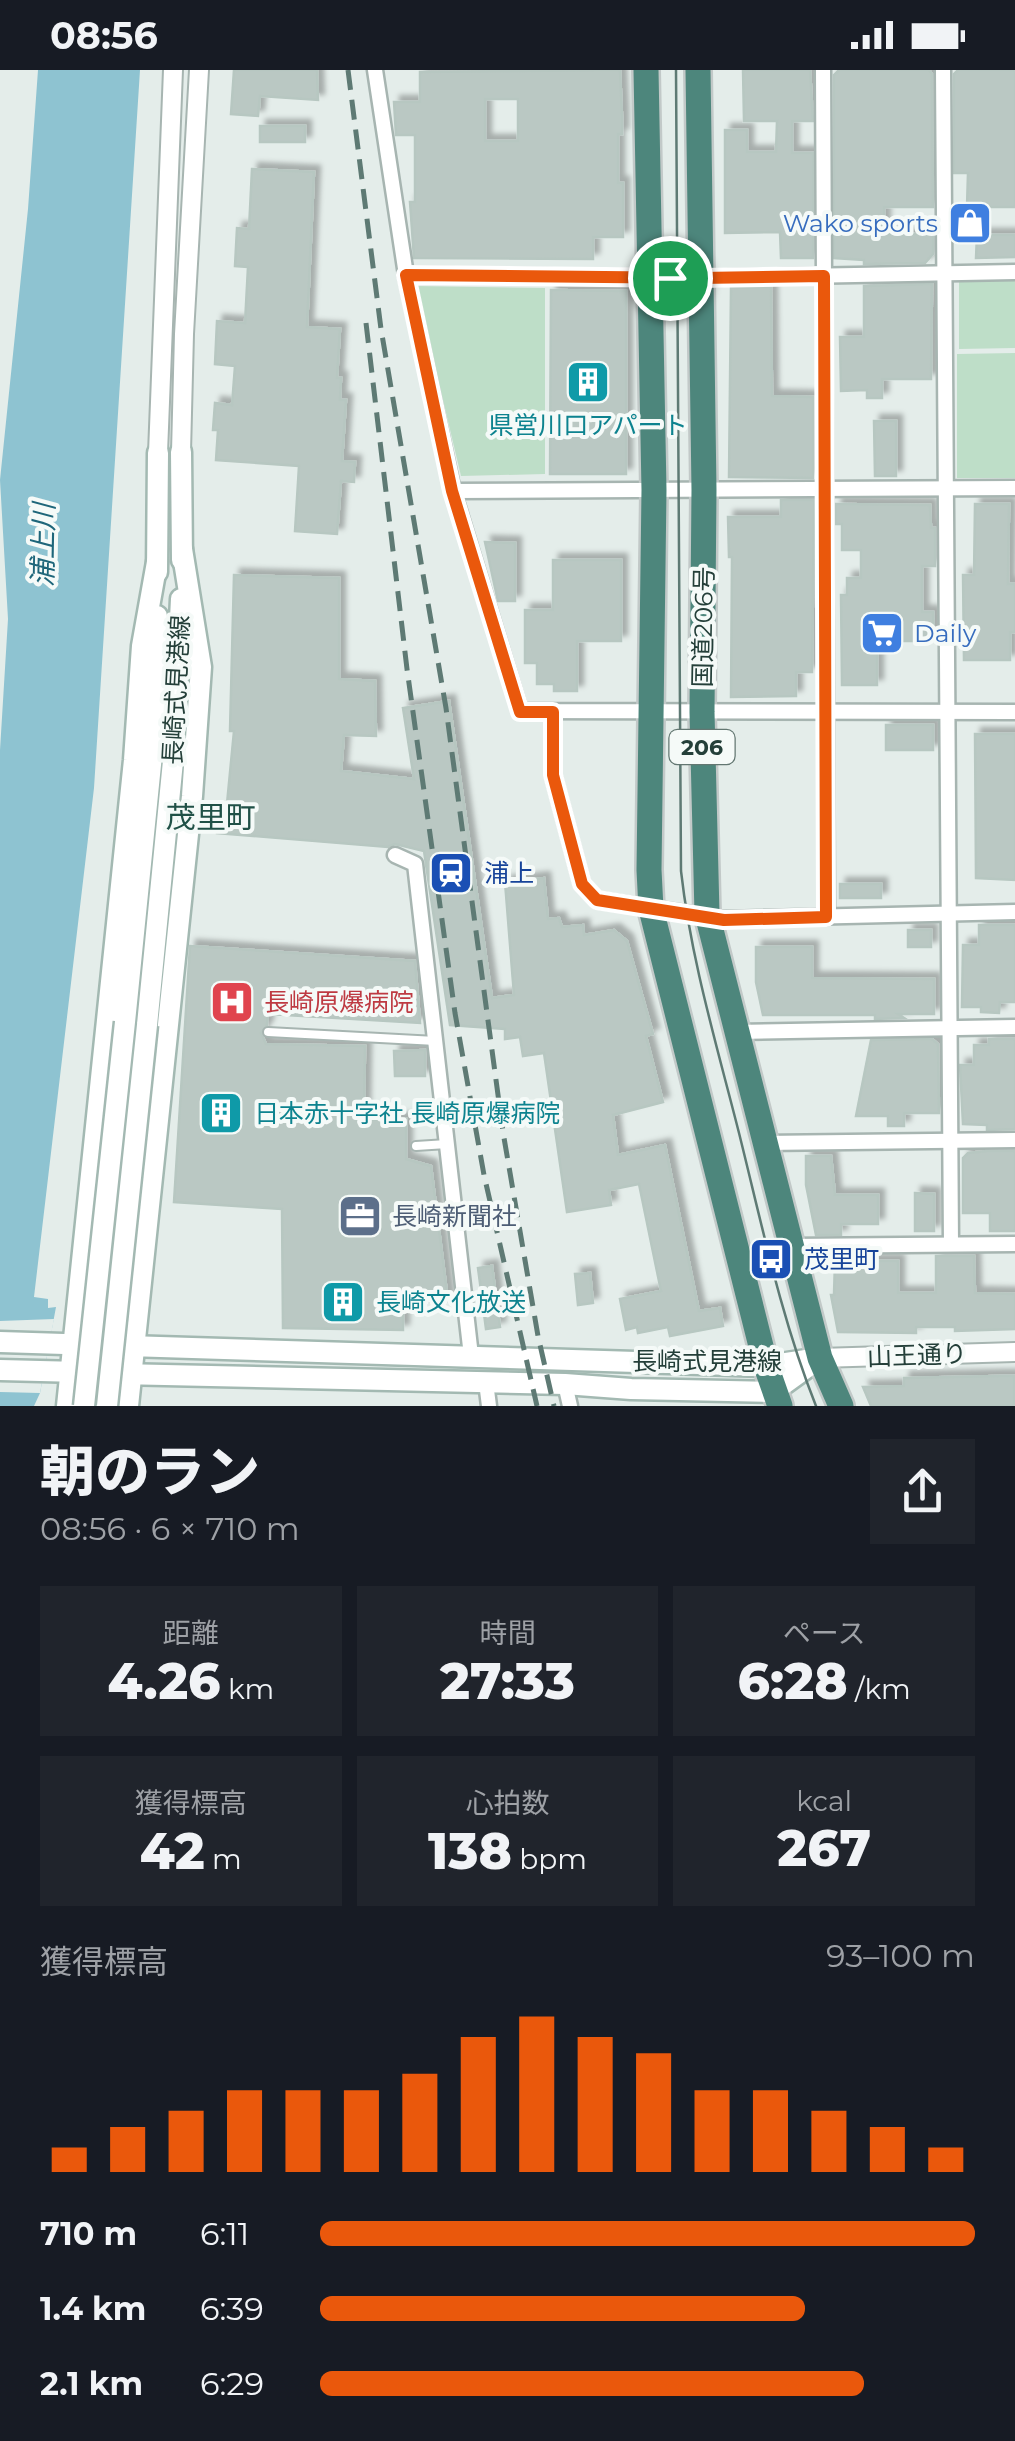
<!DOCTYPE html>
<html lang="ja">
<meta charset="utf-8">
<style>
body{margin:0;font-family:Montserrat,"Noto Sans JP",sans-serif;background:#20242c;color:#f1f3f6;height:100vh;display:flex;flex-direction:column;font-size:38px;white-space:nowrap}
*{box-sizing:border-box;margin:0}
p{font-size:32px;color:#9ea1a6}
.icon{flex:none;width:55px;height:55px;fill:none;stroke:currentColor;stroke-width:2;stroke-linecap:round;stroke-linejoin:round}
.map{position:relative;height:1336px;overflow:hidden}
.sheet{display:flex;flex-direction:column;background:#171b24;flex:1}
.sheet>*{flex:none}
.pin{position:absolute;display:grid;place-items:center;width:85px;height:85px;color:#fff;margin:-42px;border:5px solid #fff;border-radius:50%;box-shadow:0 2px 10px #0007}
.round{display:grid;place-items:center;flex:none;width:105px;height:105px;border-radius:0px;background:#20242c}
.headline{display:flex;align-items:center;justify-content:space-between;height:170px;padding:0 40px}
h1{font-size:55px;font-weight:800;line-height:75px}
.figures{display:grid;grid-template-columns:repeat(3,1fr);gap:15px;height:170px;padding:10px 40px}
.figures div{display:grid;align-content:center;border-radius:0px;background:#20242c;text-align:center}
.figures b{font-size:50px;font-weight:800}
.figures small{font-size:28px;font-weight:400}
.figures p{font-size:28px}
.chart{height:280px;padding:20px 40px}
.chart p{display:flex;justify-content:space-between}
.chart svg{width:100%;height:180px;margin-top:10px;stroke:#ea580c;stroke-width:6}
ul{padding:0 40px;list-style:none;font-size:32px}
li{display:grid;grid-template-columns:160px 120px 1fr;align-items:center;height:75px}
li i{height:25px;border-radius:12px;background:#ea580c}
.status{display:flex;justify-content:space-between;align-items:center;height:70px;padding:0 50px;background:#171b24;direction:ltr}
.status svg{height:28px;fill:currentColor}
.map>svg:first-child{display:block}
.green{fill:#bedec8}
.water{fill:#8ec3d1}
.pier{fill:#e4edea}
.building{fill:#bac8c3;stroke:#b7c7c1;stroke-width:2.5;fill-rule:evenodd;filter:url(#shadow)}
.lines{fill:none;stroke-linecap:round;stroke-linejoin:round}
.service-casing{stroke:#a7b5b1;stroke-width:12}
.minor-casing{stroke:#a7b5b1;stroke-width:19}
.tertiary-casing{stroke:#a7b5b1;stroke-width:22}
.secondary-casing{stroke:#a3b9b2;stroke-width:25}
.trunk-casing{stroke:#c2c9c8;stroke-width:30}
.service{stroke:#fff;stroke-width:8}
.minor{stroke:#fff;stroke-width:14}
.tertiary{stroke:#fff;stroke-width:18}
.secondary{stroke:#fff;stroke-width:20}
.trunk{stroke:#4d867c;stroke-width:25}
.tram{stroke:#5e7a74;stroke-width:2.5}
.rail{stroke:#5e7a74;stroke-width:5;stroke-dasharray:20 10;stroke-linecap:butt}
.secondary-bridge-casing{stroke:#a3b9b2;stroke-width:25;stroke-linecap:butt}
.secondary-bridge{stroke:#fff;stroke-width:20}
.route-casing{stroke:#fff;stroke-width:20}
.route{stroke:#ea580c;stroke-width:12}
.labels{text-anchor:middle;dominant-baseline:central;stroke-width:8;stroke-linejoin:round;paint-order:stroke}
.shield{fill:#f5faf8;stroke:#637772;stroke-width:2.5}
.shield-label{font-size:22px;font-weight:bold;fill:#243f39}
.shop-label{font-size:25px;fill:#366cbe;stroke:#f5faf8;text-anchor:end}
.culture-label{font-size:25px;fill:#0d838f;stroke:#f5faf8;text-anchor:start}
.street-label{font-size:25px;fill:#243f39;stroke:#f5faf8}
.transit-label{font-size:25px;fill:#164399;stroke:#f5faf8;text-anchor:start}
.health-label{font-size:25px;fill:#be3a42;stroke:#f5faf8;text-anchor:start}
.service-label{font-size:25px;fill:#4e5e75;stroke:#f5faf8;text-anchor:start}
.water-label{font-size:28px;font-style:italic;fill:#1e667a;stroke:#f5faf8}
.quarter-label{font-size:30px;fill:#205147;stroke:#f5faf8}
</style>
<div class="status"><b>08:56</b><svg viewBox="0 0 49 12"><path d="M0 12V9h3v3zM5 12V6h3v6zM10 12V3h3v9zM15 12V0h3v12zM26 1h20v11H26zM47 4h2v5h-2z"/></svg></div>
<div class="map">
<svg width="1015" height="1336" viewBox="0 0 1015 1336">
<defs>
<filter id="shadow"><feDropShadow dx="6" dy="-6" stdDeviation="2.5" flood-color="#0004"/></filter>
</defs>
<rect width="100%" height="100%" fill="#e4edea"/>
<g class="green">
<path d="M1015,209V278L959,279V210Z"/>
<path d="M416,216L545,218V404L461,406Z"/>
<path d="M1015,283V408H957V284Z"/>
</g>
<path class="water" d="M38,0H140L94,718L34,1227L48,1229V1238L56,1237L40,1323L34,1336H0V680L8,549L0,410L28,139Z"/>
<path class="pier" d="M54,1249L40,1323L0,1322V1251Z"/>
<g class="building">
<path d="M234,0H317L318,30L260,26L258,46L231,44Z"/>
<path d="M620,0L622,46V64H618V113H623V167H593V189L414,188L410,132H415V65H396L394,32H420V2ZM485,29H518V71H485Z"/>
<path d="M743,0H810L813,51H792V83H813V188H781L780,162L725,163V60H747V82H776L777,51H744Z"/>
<path d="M839,0H929L932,4L933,137H884V164H933V184L925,193L864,194V190L834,188V5Z"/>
<path d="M958,0H1015V137H967L968,103H954V4Z"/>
<rect x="260" y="56" width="45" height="16"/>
<path d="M252,99L314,102L307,257L340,259L337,308H341L340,330H346L342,391L355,392L354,412L341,411L337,464L295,461L299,396L216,390L218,360H213L215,333L232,335L235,296L215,294L217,251L245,253L248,197L235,196L237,158L249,159Z"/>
<path d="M977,165H1015V187L976,188Z"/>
<path d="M932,214L931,309H882V328H867V320L841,321L840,267H864V216Z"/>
<path d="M771,217L772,326L813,327V408L729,407L731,218Z"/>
<path d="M551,220L626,221V404H550Z"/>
<path d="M874,351H896V406H875Z"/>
<path d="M781,430H814V434L812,602H796V626L731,627L732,487H729L728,447H781Z"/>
<path d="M836,434L930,435L931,458H935V496H922V542H933L934,571H877V615H842L841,525H847V508H861V480H842V454H836Z"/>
<path d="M975,434H1009L1008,514H1015V562H1010V590H964L963,505H974Z"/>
<path d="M485,472L515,473V531H498Z"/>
<path d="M553,490H621V571H577V621H554V614H537V593H525V540H553Z"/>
<path d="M234,505L339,508V609L375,611L376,666L344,665L341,701L414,709L403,638L449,631L492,928L514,925L505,812L544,808L548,849L559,848L562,857L583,855L584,865L614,860L627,871L653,964L646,966L663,1032L613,1045L618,1085L665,1075L699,1241L720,1238L723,1256L670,1266L668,1257L638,1263L637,1257L626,1260L620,1229L661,1221L639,1114L609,1120L611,1135L567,1142L544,983L523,986L520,967L505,969V959L450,955L424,781L395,774L388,777L217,763L218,744H226L234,661H230Z"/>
<rect x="886" y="655" width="47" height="25"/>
<path d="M975,664H1015V810L976,808Z"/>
<rect x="840" y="814" width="41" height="14"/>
<path d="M979,855H1015V932H1000L999,943L981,942V937H962L963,875H979Z"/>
<rect x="908" y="860" width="23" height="17"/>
<path d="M190,876L415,891L420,953L268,944L267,955L261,963L266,974L365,976L364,1050L406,1049V1089L431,1096L448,1231L403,1233V1260L283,1258L282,1139L174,1132Z"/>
<path d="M756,877H812V908L934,909V944H898L904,948L875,949V945H763L756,912Z"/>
<path d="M932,969L938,974L939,1043H904V1056H888V1046H856L871,970Z"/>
<path d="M989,969H1015V1059L987,1060V1055L963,1054L960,995H974V975H989Z"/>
<path d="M425,980V1006H395L394,981Z"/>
<path d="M987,1081H1015V1161H990V1143H963V1088L968,1083Z"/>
<path d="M806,1086H831L835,1125H878V1154H841V1165H816L806,1115Z"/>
<path d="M915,1123L934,1124V1161H915Z"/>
<path d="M936,1186H974L975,1223L1015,1224V1259L955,1261V1257H916V1263L838,1262L831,1225H834L835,1191H898V1223H936Z"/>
<path d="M492,1196L500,1257L486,1259L478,1198Z"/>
<path d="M590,1203L593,1233L578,1235L575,1204Z"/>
<path d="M999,1306H1014V1336H871L863,1317L904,1316V1308Z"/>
</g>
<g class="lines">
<g class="service-casing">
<g id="service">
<path d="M268,962L436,971"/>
<path d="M416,1076L447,1074"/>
</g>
</g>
<g class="minor-casing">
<g id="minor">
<path d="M375,0L406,205L453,421L520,641L1015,642"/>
<path d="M823,0L827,847"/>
<path d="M943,0L951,1174"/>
<path d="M406,205L700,208L1015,202"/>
<path d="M453,421L1015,418"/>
<path d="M553,642V705L582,814L597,830L724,849L1015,842"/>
<path d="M395,785L415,794L471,1286"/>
<path d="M735,962L1015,957"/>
<path d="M764,1073L1015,1070"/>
<path d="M791,1176L1015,1174"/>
<path d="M486,1312L489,1336"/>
<path d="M565,1314L570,1336"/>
</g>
</g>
<g class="tertiary-casing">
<g id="tertiary">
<path d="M181,382L184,264L199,0"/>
<path d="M158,383L173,0"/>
<path d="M820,1288L1015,1282"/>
</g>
</g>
<g class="secondary-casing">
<g id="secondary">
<path d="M181,382L182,490"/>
<path d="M157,502L158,383"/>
<path d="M125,952L155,655L157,546"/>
<path d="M147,955L173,691L181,529"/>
<path d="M0,1272L766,1296L813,1289"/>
<path d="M0,1300L80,1302"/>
<path d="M119,1304L565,1314L631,1319L773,1322L820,1288"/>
<path d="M67,1336L134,690L142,576L157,492"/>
<path d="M128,1336L192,726L201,597L182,479"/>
</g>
</g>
<g class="trunk-casing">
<g id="trunk">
<path d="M646,0L654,420L649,800L651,839L766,1296L780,1336"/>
<path d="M698,0L704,420L702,642L707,844L820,1288L841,1336"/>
</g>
</g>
<use href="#service" class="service"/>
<use href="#minor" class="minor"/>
<use href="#tertiary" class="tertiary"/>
<use href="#secondary" class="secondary"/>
<use href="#trunk" class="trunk"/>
<path class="tram" d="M676,0L681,801C691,890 717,976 739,1063C762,1155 781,1248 816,1336"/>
<g class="rail">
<path d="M348,0L381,259L446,638L503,1062L538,1266L554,1336"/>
<path d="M366,253L407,599L455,943L484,1105L537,1336"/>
</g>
<g class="secondary-bridge-casing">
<g id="secondary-bridge">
<path d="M84,1336L125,952"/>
<path d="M107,1336L147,955"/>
</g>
</g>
<use href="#secondary-bridge" class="secondary-bridge"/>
</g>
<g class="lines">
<g class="route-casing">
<path id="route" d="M406,205L700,208L824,206L826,847L724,850L597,830L582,814L553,705V642H520L452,421Z"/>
</g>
<use href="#route" class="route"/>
</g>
<defs>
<g id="shop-square" transform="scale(2.25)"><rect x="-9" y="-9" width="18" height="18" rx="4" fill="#3f7fe0" stroke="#f5faf8"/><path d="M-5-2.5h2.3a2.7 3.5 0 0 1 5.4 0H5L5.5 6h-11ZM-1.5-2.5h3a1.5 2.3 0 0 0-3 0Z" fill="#fff"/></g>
<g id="building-square" transform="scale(2.25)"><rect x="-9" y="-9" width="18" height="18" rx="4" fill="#0f9aa8" stroke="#f5faf8"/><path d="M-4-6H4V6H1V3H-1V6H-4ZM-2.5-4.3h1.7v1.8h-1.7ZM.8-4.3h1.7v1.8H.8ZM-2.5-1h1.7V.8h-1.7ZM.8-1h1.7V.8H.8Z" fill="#fff"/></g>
<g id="supermarket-square" transform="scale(2.25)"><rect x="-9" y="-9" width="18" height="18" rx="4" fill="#3f7fe0" stroke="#f5faf8"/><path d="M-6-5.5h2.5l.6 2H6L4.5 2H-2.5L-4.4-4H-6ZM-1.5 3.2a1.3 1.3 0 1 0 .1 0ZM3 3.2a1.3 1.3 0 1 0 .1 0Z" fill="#fff"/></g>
<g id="station-square" transform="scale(2.25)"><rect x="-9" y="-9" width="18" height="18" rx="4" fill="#1a4fb4" stroke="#f5faf8"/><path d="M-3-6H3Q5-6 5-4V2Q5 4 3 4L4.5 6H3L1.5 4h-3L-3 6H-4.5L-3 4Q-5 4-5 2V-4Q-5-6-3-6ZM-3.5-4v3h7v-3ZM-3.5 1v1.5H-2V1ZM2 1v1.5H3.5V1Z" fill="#fff"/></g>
<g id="hospital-square" transform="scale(2.25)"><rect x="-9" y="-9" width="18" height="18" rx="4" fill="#e0444e" stroke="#f5faf8"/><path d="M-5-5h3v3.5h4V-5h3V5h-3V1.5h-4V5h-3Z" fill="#fff"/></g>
<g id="office-square" transform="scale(2.25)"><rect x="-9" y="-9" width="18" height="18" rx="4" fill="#5c6f8a" stroke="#f5faf8"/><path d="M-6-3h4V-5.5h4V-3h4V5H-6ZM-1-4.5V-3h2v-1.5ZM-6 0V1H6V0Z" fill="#fff"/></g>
<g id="bus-square" transform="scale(2.25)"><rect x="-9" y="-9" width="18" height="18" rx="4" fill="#1a4fb4" stroke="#f5faf8"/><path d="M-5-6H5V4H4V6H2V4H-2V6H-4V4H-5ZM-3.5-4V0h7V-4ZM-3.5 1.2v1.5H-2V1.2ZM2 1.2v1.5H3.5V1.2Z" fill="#fff"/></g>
</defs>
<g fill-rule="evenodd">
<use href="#shop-square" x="970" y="153"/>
<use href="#building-square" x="588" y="312"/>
<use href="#supermarket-square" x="882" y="563"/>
<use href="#station-square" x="451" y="803"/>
<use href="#hospital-square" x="232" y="932"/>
<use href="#building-square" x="221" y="1043"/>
<use href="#office-square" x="360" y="1146"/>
<use href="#bus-square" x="771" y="1189"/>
<use href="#building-square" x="343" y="1232"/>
</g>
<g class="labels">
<rect class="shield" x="669.5" y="660" width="65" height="34" rx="8"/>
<g class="shield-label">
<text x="702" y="677">206</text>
</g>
<g class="shop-label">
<text x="938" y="153">Wako sports</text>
<text x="914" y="563" text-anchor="start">Daily</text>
</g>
<g class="culture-label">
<text x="588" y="355" text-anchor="middle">県営川口アパート</text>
<text x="254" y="1043">日本赤十字社 長崎原爆病院</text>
<text x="376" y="1232">長崎文化放送</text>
</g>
<g class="street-label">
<text transform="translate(703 557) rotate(-89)">国道206号</text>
<text transform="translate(176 620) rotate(-87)">長崎式見港線</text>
<text transform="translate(917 1285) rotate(-2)">山王通り</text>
<text x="707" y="1291">長崎式見港線</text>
</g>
<g class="transit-label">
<text x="484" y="803">浦上</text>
<text x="804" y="1189">茂里町</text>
</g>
<g class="health-label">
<text x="264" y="932">長崎原爆病院</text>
</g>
<g class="service-label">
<text x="392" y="1146">長崎新聞社</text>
</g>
<g class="water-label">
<text transform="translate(43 475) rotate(-89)">浦上川</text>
</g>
<g class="quarter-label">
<text x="211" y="747">茂里町</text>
</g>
</g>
</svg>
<div class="pin" style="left:670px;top:208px;background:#1e9e55"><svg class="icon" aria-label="arrive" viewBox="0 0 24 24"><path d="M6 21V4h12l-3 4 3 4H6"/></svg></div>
</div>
<section class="sheet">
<div class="headline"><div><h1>朝のラン</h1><p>08:56 · 6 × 710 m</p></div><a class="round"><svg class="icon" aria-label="share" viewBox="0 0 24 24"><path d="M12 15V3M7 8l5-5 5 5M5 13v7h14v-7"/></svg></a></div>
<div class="figures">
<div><p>距離</p><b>4.26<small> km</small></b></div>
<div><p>時間</p><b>27:33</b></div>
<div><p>ペース</p><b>6:28<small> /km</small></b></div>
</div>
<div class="figures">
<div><p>獲得標高</p><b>42<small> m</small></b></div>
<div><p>心拍数</p><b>138<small> bpm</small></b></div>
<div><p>kcal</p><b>267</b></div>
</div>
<div class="chart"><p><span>獲得標高</span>93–100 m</p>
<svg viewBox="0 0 160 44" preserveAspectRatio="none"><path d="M5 44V38M15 44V33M25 44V29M35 44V24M45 44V24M55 44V24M65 44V20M75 44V11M85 44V6M95 44V11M105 44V15M115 44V24M125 44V24M135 44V29M145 44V33M155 44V38"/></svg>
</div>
<ul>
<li><b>710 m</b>6:11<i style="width:100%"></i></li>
<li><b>1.4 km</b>6:39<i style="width:74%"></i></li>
<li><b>2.1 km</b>6:29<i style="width:83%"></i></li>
</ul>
</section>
